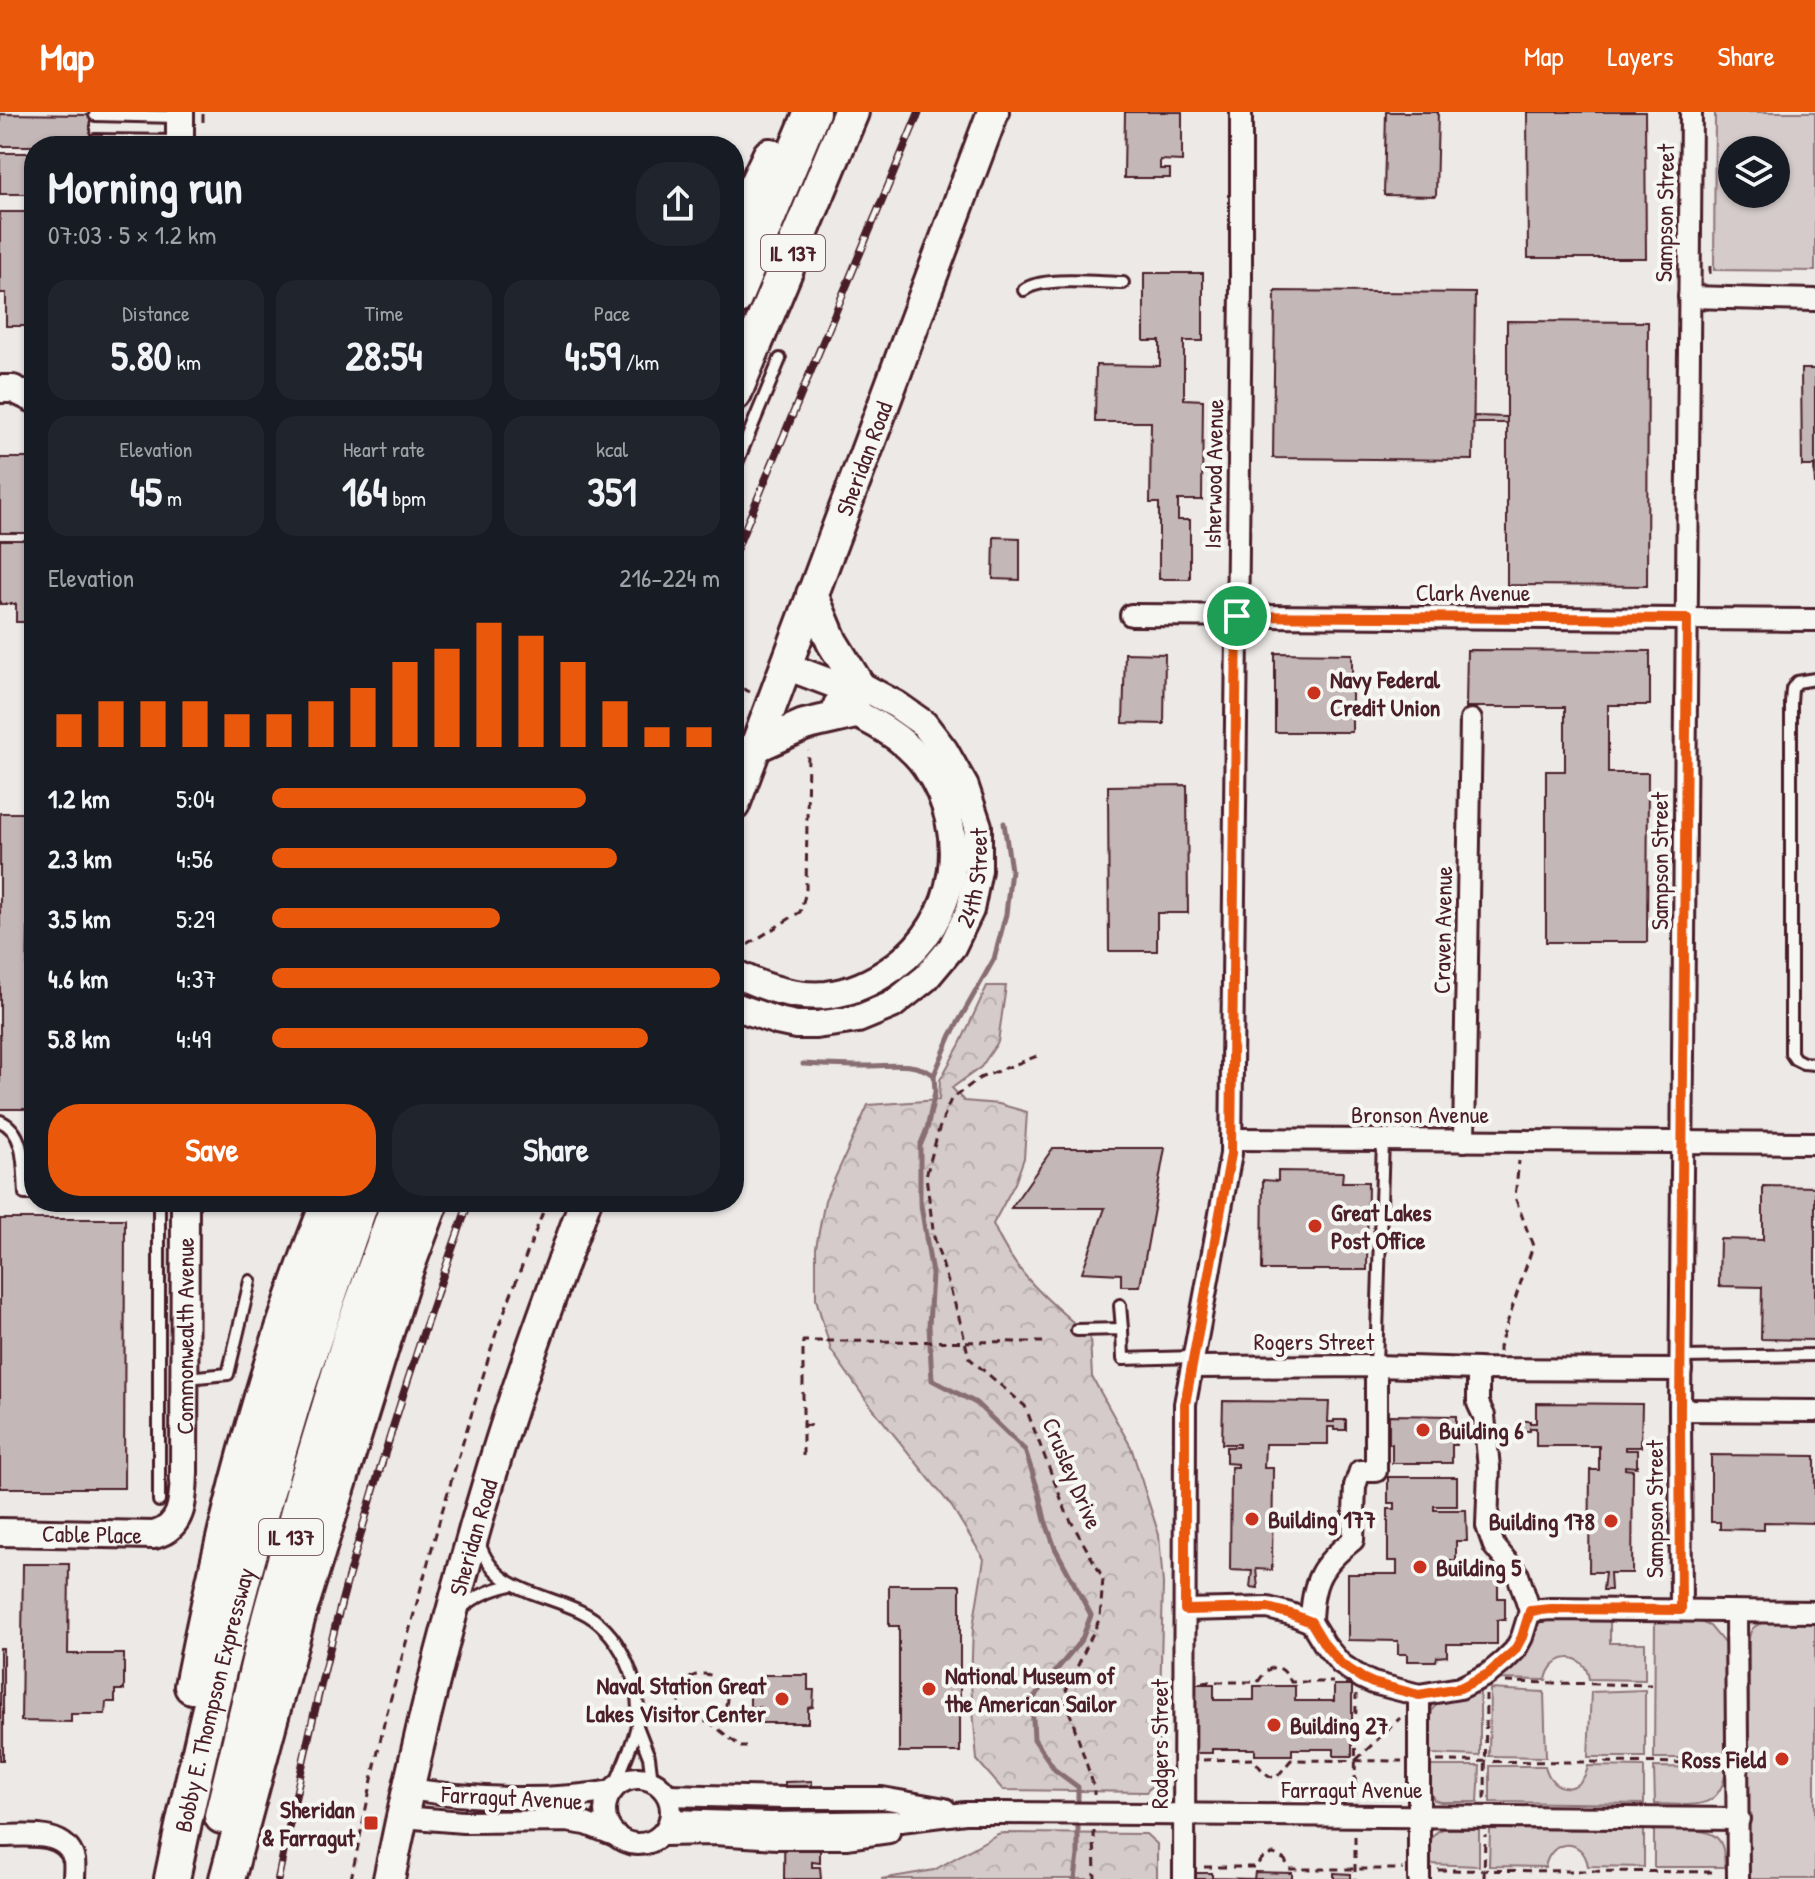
<!DOCTYPE html>
<meta charset="utf-8">
<style>
body{margin:0;font-family:"Patrick Hand",sans-serif;background:#20242c;color:#f1f3f6;height:100vh;display:flex;flex-direction:column;font-size:30px;white-space:nowrap}
*{box-sizing:border-box;margin:0}
p{font-size:26px;color:#9ea1a6}
.icon{flex:none;width:44px;height:44px;fill:none;stroke:currentColor;stroke-width:2;stroke-linecap:round;stroke-linejoin:round}
.map{position:relative;flex:1;overflow:hidden}
.drawer{position:absolute;left:24px;top:24px;width:720px;height:1076px;display:flex;flex-direction:column;background:#171b24;border-radius:32px;box-shadow:0 2px 6px #0004}
.drawer>*{flex:none}
.controls{position:absolute;left:1718px;top:24px;display:grid;gap:16px}
.controls a{display:grid;place-items:center;width:72px;height:72px;border-radius:50%;background:#171b24;box-shadow:0 2px 6px #0004;font-size:40px}
.pin{position:absolute;display:grid;place-items:center;width:68px;height:68px;color:#fff;margin:-34px;border:4px solid #fff;border-radius:50%;box-shadow:0 2px 8px #0007}
.round{display:grid;place-items:center;flex:none;width:84px;height:84px;border-radius:32px;background:#20242c}
.overview{display:flex;align-items:center;justify-content:space-between;height:136px;padding:0 24px}
h1{font-size:44px;font-weight:700;line-height:60px}
.figures{display:grid;grid-template-columns:repeat(3,1fr);gap:12px;height:136px;padding:8px 24px}
.figures div{display:grid;align-content:center;border-radius:20px;background:#20242c;text-align:center}
.figures b{font-size:40px;font-weight:700}
.figures small{font-size:22px;font-weight:400}
.figures p{font-size:22px}
.chart{height:224px;padding:16px 24px}
.chart p{display:flex;justify-content:space-between}
.chart svg{width:100%;height:144px;margin-top:8px;stroke:#ea580c;stroke-width:6}
.button{display:flex;gap:16px;margin-top:auto;padding:16px 24px}
.button a{flex:1;height:92px;border-radius:32px;background:#ea580c;color:#fff;font-size:32px;font-weight:700;line-height:92px;text-align:center}
.button a+a{background:#20242c;color:#f1f3f6}
ul{padding:0 24px;list-style:none;font-size:26px}
li{display:grid;grid-template-columns:128px 96px 1fr;align-items:center;height:60px}
li i{height:20px;border-radius:10px;background:#ea580c}
header{display:flex;align-items:center;gap:48px;box-sizing:border-box;height:112px;padding:0 40px;background:#ea580c;color:#fff}
header strong{font-size:38px}
nav{display:flex;gap:44px;margin-inline-start:auto;font-size:28px}
.map>svg:first-child{display:block}
.grass{fill:#d4cbca;stroke:#8f757a;stroke-width:2;fill-rule:evenodd}
.forest{fill:url(#forest-crowns);stroke:#8f757a;stroke-width:2}
.lines{fill:none;stroke-linecap:round;stroke-linejoin:round}
.stream{stroke:#886e73;stroke-width:5}
.building{fill:#c4b7b7;stroke:#4a1f2b;stroke-width:2}
.service-casing{stroke:#4a1f2b;stroke-width:16}
.minor-casing{stroke:#4a1f2b;stroke-width:26}
.tertiary-casing{stroke:#4a1f2b;stroke-width:32}
.secondary-casing{stroke:#4a1f2b;stroke-width:36}
.trunk-casing{stroke:#4a1f2b;stroke-width:40}
.path{stroke:#4a1f2b;stroke-width:3;stroke-dasharray:8 6;stroke-linecap:butt}
.service{stroke:#f6f6f2;stroke-width:10}
.minor{stroke:#f6f6f2;stroke-width:20}
.tertiary{stroke:#f6f6f2;stroke-width:26}
.secondary{stroke:#f6f6f2;stroke-width:30}
.trunk{stroke:#f6f6f2;stroke-width:34}
.rail-casing{stroke:#4a1f2b;stroke-width:8}
.rail{stroke:#f6f6f2;stroke-width:5;stroke-dasharray:15;stroke-linecap:butt}
.minor-bridge-casing{stroke:#4a1f2b;stroke-width:26;stroke-linecap:butt}
.path-bridge{stroke:#4a1f2b;stroke-width:3;stroke-dasharray:8 6;stroke-linecap:butt}
.minor-bridge{stroke:#f6f6f2;stroke-width:20}
.route-casing{stroke:#fff;stroke-width:16}
.route{stroke:#ea580c;stroke-width:10}
.poi-dot{fill:#c8321e;stroke:#f6f6f2;stroke-width:3}
.labels{text-anchor:middle;dominant-baseline:central;stroke-width:8;stroke-linejoin:round;paint-order:stroke}
.shield{fill:#f6f6f2;stroke:#7e6067;stroke-width:2}
.shield-label{font-size:22px;font-weight:bold;fill:#4a1f2b}
.street-label{font-size:24px;fill:#4a1f2b;stroke:#f6f6f2}
.poi-label{font-size:24px;font-weight:bold;fill:#4a1f2b;stroke:#f6f6f2;text-anchor:start}
</style>
<header>
<strong>Map</strong>
<nav><a>Map</a><a>Layers</a><a>Share</a></nav>
</header>
<div class="map">
<svg width="1815" height="1767" viewBox="0 0 1815 1767">
<defs>
<pattern id="forest-crowns" width="20" height="18" patternUnits="userSpaceOnUse" patternTransform="scale(2)"><rect width="20" height="18" fill="#d4cbca"/><path d="M2 6a3 3 0 1 1 6 0M12 15a3 3 0 1 1 6 0" fill="none" stroke="#b8aeae"/></pattern>
</defs>
<rect width="100%" height="100%" fill="#ece9e6"/>
<filter id="ink" filterUnits="userSpaceOnUse"><feTurbulence type="fractalNoise" baseFrequency=".0125" numOctaves="2"/><feDisplacementMap in="SourceGraphic" scale="16" xChannelSelector="R" yChannelSelector="G"/><feConvolveMatrix kernelMatrix="1 2 1 2 8 2 1 2 1" color-interpolation-filters="sRGB"/></filter>
<g filter="url(#ink)">
<g class="grass">
<path d="M1715,0H1815V159L1714,158ZM1732,38H1776V82H1732Z"/>
<path d="M1553,1507L1610,1508V1531H1645V1568L1589,1567C1585,1538 1551,1540 1546,1568L1492,1567L1524,1536L1536,1513L1544,1508Z"/>
<path d="M1655,1508L1698,1509L1710,1514L1725,1532L1726,1646H1654Z"/>
<path d="M1762,1511H1815V1767H1747L1749,1527C1750,1518 1753,1514 1762,1511Z"/>
<path d="M1480,1574V1644L1430,1642C1430,1585 1427,1591 1480,1574Z"/>
<path d="M1490,1577L1544,1580L1546,1645L1489,1644Z"/>
<path d="M1645,1578V1645H1588L1591,1580Z"/>
<path d="M1429,1654H1480L1478,1690H1441L1434,1688L1430,1678Z"/>
<path d="M1490,1654H1545C1552,1682 1582,1683 1588,1654L1644,1655V1692L1490,1690Z"/>
<path d="M1654,1655L1723,1656L1726,1657C1721,1702 1689,1692 1655,1692Z"/>
<path d="M1443,1717H1479V1754L1428,1752C1429,1738 1427,1722 1443,1717Z"/>
<path d="M1490,1717L1644,1718V1755L1588,1754C1583,1725 1551,1726 1545,1755L1489,1754Z"/>
<path d="M1654,1718C1669,1718 1704,1715 1716,1725C1725,1733 1724,1746 1725,1755H1654Z"/>
</g>
<g class="forest">
<path d="M987,874H1006L998,930L981,955L952,976L964,989L999,992L1027,1000L1024,1046L1015,1071L993,1112C1014,1162 1050,1190 1090,1225L1092,1265L1131,1335L1159,1423L1163,1472L1158,1668L1146,1680L1003,1678L977,1648L971,1572L973,1515L984,1447L952,1395L866,1288L831,1238L816,1187V1135L825,1088L868,993L939,988L940,968L960,932Z"/>
<path d="M1003,1721L1146,1722L1157,1732V1767H881L934,1758L998,1722Z"/>
</g>
<g class="lines">
<g class="stream">
<path d="M1004,711L1011,758L1006,802L994,847L951,923L934,963L935,980L927,1017L920,1034V1087L932,1162L929,1214L932,1268L976,1291L1025,1338L1039,1381L1045,1408L1055,1436L1091,1503L1082,1527L1032,1588L1034,1627L1055,1658L1078,1675V1698"/>
<path d="M803,952C824,953 846,954 867,954C892,954 912,949 934,963"/>
<path d="M1075,1767L1078,1743V1708"/>
</g>
</g>
<g class="building">
<path d="M1125,0H1182V49L1160,48V57H1170V66H1124Z"/>
<path d="M1386,0H1438L1436,84L1384,83Z"/>
<path d="M1527,0H1645L1646,146H1528Z"/>
<path d="M0,2L90,3V34H0Z"/>
<rect x="0" y="41" width="34" height="41"/>
<path d="M0,100H34V217H30V214H6V181H0Z"/>
<path d="M1144,161H1203V229H1184V287L1203,288L1202,388H1178V408H1190V467H1159V391H1150L1151,310H1095L1096,253L1160,254V229H1144Z"/>
<path d="M1275,179L1475,181L1473,348L1273,346Z"/>
<path d="M1507,209L1648,210L1647,474L1507,473Z"/>
<path d="M1801,257H1815V373L1814,354H1802Z"/>
<path d="M1474,304L1507,305V311H1473Z"/>
<rect x="0" y="346" width="34" height="75"/>
<path d="M994,425L1020,426V468L993,467Z"/>
<path d="M0,428H34V510H16V492H0Z"/>
<path d="M1467,538L1650,539V593H1608V661H1648L1647,830H1546V659H1565V595H1466Z"/>
<path d="M1125,541L1165,542L1164,612L1123,611Z"/>
<path d="M1275,541L1352,542V620H1275Z"/>
<path d="M1187,673L1188,801H1157V839H1109L1108,674Z"/>
<path d="M0,701H34V816H28L27,880H34V997H0Z"/>
<path d="M1053,1036H1165L1140,1174H1121V1162L1082,1160L1105,1096H1011Z"/>
<path d="M1278,1059L1343,1060L1342,1070H1368L1367,1158H1262L1263,1068L1278,1069Z"/>
<path d="M1763,1074L1815,1075V1228L1761,1227L1762,1175L1719,1174L1720,1127L1763,1128Z"/>
<path d="M0,1107H125L124,1376H0Z"/>
<path d="M1223,1289L1329,1290L1328,1310H1334V1308H1346V1318H1334V1315H1328V1332H1265L1264,1356H1273L1272,1458L1256,1457L1258,1476L1250,1475L1252,1459L1230,1458L1231,1355H1238V1352L1226,1351V1335H1239V1332H1222Z"/>
<path d="M1536,1291L1642,1292L1641,1335H1625V1338H1637V1355L1625,1354V1357L1633,1358L1632,1461H1610L1611,1478H1603L1605,1460H1589L1590,1358H1599V1334H1536V1316H1530V1319H1518V1309H1530V1311H1536Z"/>
<path d="M1389,1303L1456,1304V1333H1452V1351H1392V1332H1389Z"/>
<path d="M1711,1343L1815,1344V1411L1764,1410V1418L1720,1417V1410H1711Z"/>
<path d="M1388,1365H1457V1394H1434V1398H1466L1467,1429H1456V1448H1444V1464H1498V1486H1505V1508H1497V1532H1447V1544L1437,1545L1436,1549H1407V1542H1398V1529L1348,1528V1462H1397V1449H1388V1397H1395V1391H1388Z"/>
<path d="M23,1452H69L68,1542H124V1578H115V1590H106L105,1602H71V1610L21,1609Z"/>
<path d="M889,1473H960V1640H899V1514H889Z"/>
<rect x="0" y="1536" width="3" height="112"/>
<path d="M760,1563H808V1578H814L813,1595L808,1596V1611H759L760,1595H750V1578H760Z"/>
<path d="M1196,1572H1214V1588H1254V1574H1295V1589H1334V1573H1352V1644H1334V1637H1292V1643H1255V1637H1212V1641H1196Z"/>
<path d="M812,1669V1735H820V1751L812,1750V1755H820L821,1767H784L785,1670Z"/>
<path d="M1255,1760L1292,1761V1767H1196V1761H1212V1766L1254,1767Z"/>
<path d="M1334,1761L1351,1762V1767H1334Z"/>
</g>
<g class="lines">
<g class="service-casing">
<g id="service">
<path d="M95,3L177,5"/>
<path d="M95,28L177,29"/>
<path d="M1024,178C1042,164 1099,171 1123,171"/>
<path d="M734,358L780,247"/>
<path d="M1815,567L1797,570L1792,577L1791,591V941L1795,947L1803,951L1815,952"/>
<path d="M0,1009C27,1020 23,1058 25,1082H34"/>
<path d="M159,1090V1389"/>
<path d="M1120,1193L1122,1217"/>
<path d="M1077,1218L1122,1217L1123,1247L1194,1245"/>
<path d="M1681,1245L1815,1243"/>
<path d="M1376,1254L1383,1028"/>
<path d="M187,1266L228,1262L250,1169"/>
<path d="M479,1430C494,1479 540,1480 580,1499C619,1517 643,1571 637,1612C635,1628 620,1660 614,1675"/>
<path d="M463,1495C477,1483 493,1477 511,1473"/>
<path d="M637,1614L649,1645L652,1669"/>
</g>
</g>
<g class="minor-casing">
<g id="minor">
<path d="M1689,185L1815,188"/>
<path d="M1131,503L1815,508"/>
<path d="M1231,1027L1815,1031"/>
<path d="M1464,1029L1471,608"/>
<path d="M1192,1255L1376,1254L1478,1257L1681,1258"/>
<path d="M1680,1298L1815,1299"/>
<path d="M1185,1498L1268,1496L1291,1502L1311,1510L1325,1533L1341,1552L1362,1566L1373,1571L1419,1583L1460,1576L1488,1562L1504,1549L1515,1538L1522,1525L1530,1499L1518,1463L1494,1434L1487,1414L1489,1356L1484,1304L1478,1291V1257"/>
<path d="M1681,1498L1680,1298L1691,0"/>
<path d="M1530,1499L1551,1497L1815,1500"/>
<path d="M1736,1500L1738,1767"/>
<path d="M1311,1510C1312,1469 1321,1453 1353,1428L1355,1374L1360,1359H1376V1254"/>
<circle cx="638" cy="1699" r="33"/>
<path d="M409,1677C473,1687 547,1690 612,1679"/>
<path d="M668,1683L784,1686H882L945,1697"/>
<path d="M1146,1702L1739,1707"/>
<path d="M403,1705L463,1710L567,1709L586,1712L617,1724"/>
<path d="M670,1708L771,1711L901,1709L965,1701H1004"/>
<path d="M662,1723L714,1722L777,1726H846L889,1720"/>
<path d="M0,1724C23,1724 66,1717 74,1748C75,1753 74,1761 74,1767"/>
<path d="M1184,1767L1185,1292L1231,1042L1241,175V0"/>
<path d="M1419,1767V1583"/>
</g>
</g>
<g class="tertiary-casing">
<g id="tertiary">
<path d="M180,34V0"/>
<path d="M0,277H13L34,287"/>
<path d="M734,861C763,875 794,886 827,883C852,880 875,869 894,855C959,807 971,722 926,655C905,625 869,607 837,593"/>
<path id="s1" d="M734,894L777,909L796,913H816L858,907L892,893L926,866L952,835L970,798L978,758V714L965,675L944,638L924,612L897,593L858,572L847,577L786,554"/>
<path id="s2" d="M0,1420L154,1423C184,1415 183,1386 184,1360L185,1090"/>
</g>
</g>
<g class="secondary-casing">
<g id="secondary">
<path d="M812,482L832,530L858,572"/>
<path d="M757,634L804,613L856,601"/>
<path id="s3" d="M734,693L993,0"/>
<path id="s4" d="M389,1767C416,1634 449,1502 488,1372C516,1276 551,1183 585,1090"/>
</g>
</g>
<g class="trunk-casing">
<g id="trunk">
<path d="M734,121L770,44"/>
<path d="M734,187L812,0"/>
<path d="M734,281L851,0"/>
<path d="M192,1574C224,1410 267,1245 329,1090"/>
<path d="M222,1704L269,1507L304,1378L351,1223L399,1090"/>
<path id="s5" d="M172,1767C205,1606 245,1448 293,1291C314,1223 338,1157 361,1090"/>
<path d="M227,1767L300,1496L404,1162L431,1090"/>
</g>
</g>
<g class="path">
<path d="M203,10V0"/>
<path d="M1710,162V150"/>
<path d="M734,578L735,573L750,580"/>
<path d="M734,831L749,832L800,800L806,780L808,638"/>
<path d="M1037,944L980,966L951,987L939,1017L926,1064L934,1125L961,1212L969,1246L1025,1294L1067,1402L1103,1466L1100,1506L1064,1583L1094,1675V1683"/>
<path d="M1499,1240V1235L1533,1134L1515,1085L1519,1049"/>
<path d="M803,1313L813,1314"/>
<path d="M803,1344V1229H826"/>
<circle cx="703" cy="1586" r="24"/>
<path d="M1202,1570H1258C1269,1552 1281,1549 1291,1570H1333"/>
<path d="M1506,1570L1652,1573"/>
<path d="M708,1609L741,1635H746"/>
<path d="M1203,1648L1254,1647C1259,1655 1266,1665 1276,1666L1291,1648L1402,1649"/>
<path d="M1356,1648L1400,1606"/>
<path d="M1437,1649L1718,1651"/>
<path d="M1355,1686L1356,1582"/>
<path d="M1485,1687L1486,1583"/>
<path d="M1094,1719L1095,1767"/>
<path d="M1355,1724V1767"/>
<path d="M1204,1755H1256C1260,1747 1265,1743 1274,1742L1285,1748L1289,1757H1403"/>
<path d="M1438,1758L1718,1760"/>
<path d="M351,1767L384,1611L441,1403L496,1221L547,1090"/>
<path d="M1484,1767L1485,1723"/>
</g>
<use href="#service" class="service"/>
<use href="#minor" class="minor"/>
<use href="#tertiary" class="tertiary"/>
<use href="#secondary" class="secondary"/>
<use href="#trunk" class="trunk"/>
<g class="rail-casing">
<g id="rail">
<path d="M734,443L919,0"/>
<path d="M278,1767C299,1666 321,1565 348,1466C384,1339 424,1213 469,1090"/>
</g>
</g>
<use href="#rail" class="rail"/>
<g class="minor-bridge-casing">
<path id="minor-bridge" d="M1004,1701L1146,1702"/>
</g>
<path class="path-bridge" d="M826,1229L1043,1230"/>
<use href="#minor-bridge" class="minor-bridge"/>
</g>
</g>
<g class="lines" filter="url(#ink)">
<g class="route-casing">
<path id="route" d="M1237,504L1687,507L1680,1298L1681,1498L1551,1497L1530,1499L1522,1525L1515,1538L1488,1562L1460,1576L1419,1583L1373,1571L1362,1566L1341,1552L1325,1533L1311,1510L1291,1502L1268,1496L1185,1498V1292L1231,1042Z"/>
</g>
<use href="#route" class="route"/>
</g>
<g class="poi-dot">
<circle cx="1314" cy="581" r="8"/>
<circle cx="1315" cy="1114" r="8"/>
<circle cx="1423" cy="1318" r="8"/>
<circle cx="1252" cy="1407" r="8"/>
<circle cx="1611" cy="1409" r="8"/>
<circle cx="1420" cy="1455" r="8"/>
<circle cx="929" cy="1577" r="8"/>
<circle cx="782" cy="1587" r="8"/>
<circle cx="1274" cy="1613" r="8"/>
<circle cx="1782" cy="1647" r="8"/>
<rect x="363" y="1703" width="16" height="16" rx="4"/>
</g>
<g class="labels">
<g class="shield">
<rect x="761" y="123" width="64" height="36" rx="6"/>
<rect x="259" y="1407" width="64" height="36" rx="6"/>
</g>
<g class="shield-label">
<text x="793" y="141">IL 137</text>
<text x="291" y="1425">IL 137</text>
</g>
<g class="street-label">
<text transform="translate(1664 101) rotate(-89)">Sampson Street</text>
<text stroke="none"><textPath href="#s3" startOffset="370">Sheridan Road</textPath></text>
<text transform="translate(1213 362) rotate(-89)">Isherwood Avenue</text>
<text x="1473" y="480">Clark Avenue</text>
<text transform="translate(1659 749) rotate(-90)">Sampson Street</text>
<text stroke="none"><textPath href="#s1" startOffset="322">24th Street</textPath></text>
<text transform="translate(1442 818) rotate(-89)">Craven Avenue</text>
<text x="1420" y="1002">Bronson Avenue</text>
<text stroke="none"><textPath href="#s2" startOffset="366">Commonwealth Avenue</textPath></text>
<text x="1314" y="1229">Rogers Street</text>
<text transform="translate(1073 1361) rotate(67)">Crusley Drive</text>
<text transform="translate(1654 1397) rotate(-90)">Sampson Street</text>
<text stroke="none"><textPath href="#s2" startOffset="92">Cable Place</textPath></text>
<text stroke="none"><textPath href="#s4" startOffset="352">Sheridan Road</textPath></text>
<text stroke="none"><textPath href="#s5" startOffset="184">Bobby E. Thompson Expressway</textPath></text>
<text transform="translate(1159 1632) rotate(-90)">Rodgers Street</text>
<text x="1352" y="1677">Farragut Avenue</text>
<text transform="translate(512 1685) rotate(3)">Farragut Avenue</text>
</g>
<g class="poi-label">
<text x="1330" y="567">Navy Federal<tspan x="1330" dy="28">Credit Union</tspan></text>
<text x="1331" y="1100">Great Lakes<tspan x="1331" dy="28">Post Office</tspan></text>
<text x="1439" y="1318">Building 6</text>
<text x="1268" y="1407">Building 177</text>
<text x="1595" y="1409" text-anchor="end">Building 178</text>
<text x="1436" y="1455">Building 5</text>
<text x="945" y="1563">National Museum of<tspan x="945" dy="28">the American Sailor</tspan></text>
<text x="766" y="1573" text-anchor="end">Naval Station Great<tspan x="766" dy="28">Lakes Visitor Center</tspan></text>
<text x="1290" y="1613">Building 27</text>
<text x="1766" y="1647" text-anchor="end">Ross Field</text>
<text x="355" y="1697" text-anchor="end">Sheridan<tspan x="355" dy="28">&amp; Farragut</tspan></text>
</g>
</g>
</svg>
<div class="controls">
<a><svg class="icon" aria-label="layers" viewBox="0 0 24 24"><path d="M12 4l9 5-9 5-9-5zM3 14l9 5 9-5"/></svg></a>
</div>
<div class="pin" style="left:1237px;top:504px;background:#1e9e55"><svg class="icon" aria-label="arrive" viewBox="0 0 24 24"><path d="M6 21V4h12l-3 4 3 4H6"/></svg></div>
<section class="drawer">
<div class="overview"><div><h1>Morning run</h1><p>07:03 · 5 × 1.2 km</p></div><a class="round"><svg class="icon" aria-label="share" viewBox="0 0 24 24"><path d="M12 15V3M7 8l5-5 5 5M5 13v7h14v-7"/></svg></a></div>
<div class="figures">
<div><p>Distance</p><b>5.80<small> km</small></b></div>
<div><p>Time</p><b>28:54</b></div>
<div><p>Pace</p><b>4:59<small> /km</small></b></div>
</div>
<div class="figures">
<div><p>Elevation</p><b>45<small> m</small></b></div>
<div><p>Heart rate</p><b>164<small> bpm</small></b></div>
<div><p>kcal</p><b>351</b></div>
</div>
<div class="chart"><p><span>Elevation</span>216–224 m</p>
<svg viewBox="0 0 160 44" preserveAspectRatio="none"><path d="M5 44V34M15 44V30M25 44V30M35 44V30M45 44V34M55 44V34M65 44V30M75 44V26M85 44V18M95 44V14M105 44V6M115 44V10M125 44V18M135 44V30M145 44V38M155 44V38"/></svg>
</div>
<ul>
<li><b>1.2 km</b>5:04<i style="width:70%"></i></li>
<li><b>2.3 km</b>4:56<i style="width:77%"></i></li>
<li><b>3.5 km</b>5:29<i style="width:51%"></i></li>
<li><b>4.6 km</b>4:37<i style="width:100%"></i></li>
<li><b>5.8 km</b>4:49<i style="width:84%"></i></li>
</ul>
<div class="button"><a>Save</a><a>Share</a></div>
</section>
</div>
